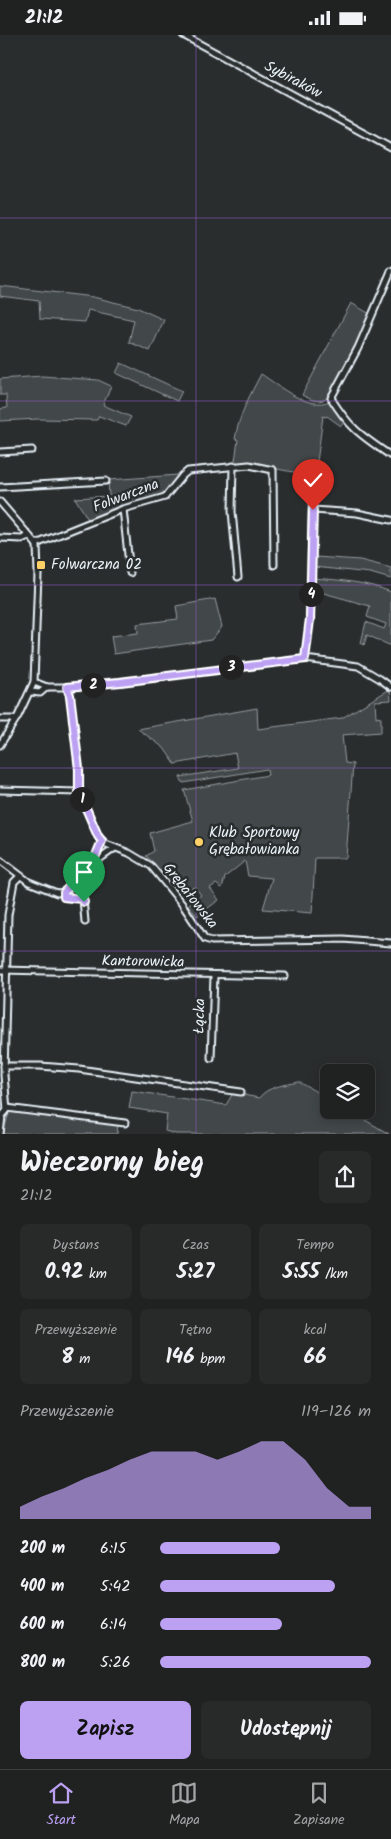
<!DOCTYPE html>
<html lang="pl">
<meta charset="utf-8">
<style>
body{margin:0;font-family:Kalam,sans-serif;background:#282a2a;color:#f1f3f6;height:100vh;display:flex;flex-direction:column;font-size:19px;white-space:nowrap}
*{box-sizing:border-box;margin:0}
p{font-size:16px;color:#a2a4a5}
.icon{flex:none;width:28px;height:28px;fill:none;stroke:currentColor;stroke-width:2;stroke-linecap:round;stroke-linejoin:round}
.map{position:relative;height:1099px;overflow:hidden}
.side{display:flex;flex-direction:column;background:#202222;flex:1}
.side>*{flex:none}
.controls{position:absolute;left:320px;top:1029px;display:grid;gap:10px}
.controls a{display:grid;place-items:center;width:55px;height:55px;border-radius:8px;background:#202222;box-shadow:0 2px 12px #0003,0 0 0 1px #3d3f40;font-size:25px}
.pin{position:absolute;display:grid;place-items:center;width:42px;height:42px;color:#fff;margin:-51px -21px;border-radius:50% 50% 50% 0;rotate:-45deg;box-shadow:0 0 5px #0007}
.pin .icon{rotate:45deg}
.km{position:absolute;width:25px;height:25px;margin:-12px;border-radius:50%;background:#222;color:#fff;font-size:14px;line-height:25px;text-align:center}
.round{display:grid;place-items:center;flex:none;width:52px;height:52px;border-radius:8px;background:#282a2a}
.headline{display:flex;align-items:center;justify-content:space-between;height:85px;padding:0 20px}
h1{font-size:28px;font-weight:600;line-height:38px}
.figures{display:grid;grid-template-columns:repeat(3,1fr);gap:8px;height:85px;padding:5px 20px}
.figures div{display:grid;align-content:center;border-radius:8px;background:#282a2a;text-align:center}
.figures b{font-size:21px;font-weight:600}
.figures small{font-size:14px;font-weight:400}
.figures p{font-size:14px}
.chart{height:140px;padding:10px 20px}
.chart p{display:flex;justify-content:space-between}
.chart svg{width:100%;height:90px;margin-top:5px;fill:#bca0f2;opacity:.7}
.button{display:flex;gap:10px;margin-top:auto;padding:10px 20px}
.button a{flex:1;height:58px;border-radius:8px;background:#bca0f2;color:#111;font-size:20px;font-weight:600;line-height:58px;text-align:center}
.button a+a{background:#282a2a;color:#f1f3f6}
ul{padding:0 20px;list-style:none;font-size:16px}
li{display:grid;grid-template-columns:80px 60px 1fr;align-items:center;height:38px}
li i{height:12px;border-radius:6px;background:#bca0f2}
.status{display:flex;justify-content:space-between;align-items:center;height:35px;padding:0 25px;background:#202222;direction:ltr}
.status svg{height:14px;fill:currentColor}
.dock{display:flex;justify-content:space-around;align-items:center;height:70px;border-top:1px solid #3d3f40;background:#202222;font-size:14px;color:#a2a4a5}
.dock a{display:grid;justify-items:center;gap:2px}
.dock .current{color:#bca0f2}
.map>svg:first-child{display:block}
.green{fill:#424648;stroke:#959ca0}
.lines{fill:none;stroke-linecap:round;stroke-linejoin:round}
.minor-casing{stroke:#e8f1f8;stroke-width:9}
.minor{stroke:#2a2d2e;stroke-width:5}
.route-casing{stroke:#fff;stroke-width:10}
.route{stroke:#bca0f2;stroke-width:6}
.grid{fill:none;stroke:#965dcd;stroke-width:1;stroke-opacity:0.55}
.poi-dot{fill:#ffd166;stroke:#2a2d2e;stroke-width:2}
.labels{text-anchor:middle;dominant-baseline:central;stroke-width:5;stroke-linejoin:round;paint-order:stroke}
.street-label{font-size:15px;fill:#e8f1f8;stroke:#2a2d2e}
.poi-label{font-size:15px;fill:#e8f1f8;stroke:#2a2d2e;text-anchor:start}
</style>
<div class="status"><b>21:12</b><svg viewBox="0 0 49 12"><path d="M0 12V9h3v3zM5 12V6h3v6zM10 12V3h3v9zM15 12V0h3v12zM26 1h20v11H26zM47 4h2v5h-2z"/></svg></div>
<div class="map">
<svg width="391" height="1099" viewBox="0 0 391 1099">
<rect width="100%" height="100%" fill="#2a2d2e"/>
<filter id="ink" filterUnits="userSpaceOnUse"><feTurbulence type="fractalNoise" baseFrequency=".02" numOctaves="2"/><feDisplacementMap in="SourceGraphic" scale="10" xChannelSelector="R" yChannelSelector="G"/><feConvolveMatrix kernelMatrix="1 2 1 2 8 2 1 2 1" color-interpolation-filters="sRGB"/></filter>
<g filter="url(#ink)">
<g class="green">
<path d="M0,251L93,262L138,273L164,285L150,316L129,307L134,285L88,275L85,287L40,284L39,266L0,261Z"/>
<path d="M351,268L370,279L353,319L332,358C323,370 313,366 302,360Z"/>
<path d="M121,328L182,356L177,366L116,338Z"/>
<path d="M261,339C280,351 307,376 330,366L343,384L344,387L341,391L327,381L326,382L323,381L316,435C302,443 266,430 250,428C245,427 240,429 235,426L238,405L235,404C239,380 250,360 261,339Z"/>
<path d="M42,341L98,345L111,351L103,370L131,382L126,391L99,381L97,385L38,384L0,386V374L7,373L6,360H0V344Z"/>
<path d="M178,440L167,457L121,472L89,486L75,463L109,461L108,445Z"/>
<path d="M315,522L360,525L391,533V544L370,538L314,532Z"/>
<path d="M313,543C340,545 366,547 391,557V611L367,600L364,610L361,608L366,587L384,594L386,589L367,582L370,571L313,555Z"/>
<path d="M215,564L222,592L211,605L114,619L111,601L138,598L137,589L178,584L176,571Z"/>
<path d="M390,654L391,665L375,666L376,682L381,683V697L342,700L345,728L353,729L346,823H315L312,878L263,874L272,843L248,841L245,826L225,842L222,853L216,849L210,853L219,865L197,881L188,870L201,860L195,852L182,856L180,851L174,854L155,829L146,821L154,816L150,798L193,786L184,755L268,740L267,734L183,748L180,742L238,733L235,718L175,729L164,713L138,694L257,673L258,694L342,683Z"/>
<path d="M299,1047L329,1064V1075H348L389,1099H176L165,1096L167,1079L129,1073L132,1056L226,1070L233,1058L259,1063C267,1051 286,1050 299,1047Z"/>
<path d="M10,1074L118,1088L117,1099H3Z"/>
</g>
<g class="lines">
<g class="minor-casing">
<g id="minor">
<path d="M183,0L391,113"/>
<path d="M391,236L358,313L331,363C350,394 362,401 391,421"/>
<path d="M0,417L32,415"/>
<path d="M233,431L232,476L238,542"/>
<path d="M0,452L106,446"/>
<path d="M0,467L37,510L38,539L34,647L18,681L0,710"/>
<path d="M123,474L130,538"/>
<path d="M313,475L357,478L391,485"/>
<path d="M0,503L22,504L29,501"/>
<path d="M36,509L123,474L165,462L182,441L188,436L249,430L273,435L274,530"/>
<path d="M305,624L310,584L313,439"/>
<path d="M34,647L47,652H67L120,647L305,624L358,631L380,644L391,652"/>
<path d="M67,652L70,661L79,734V757L99,803L106,809L129,818L151,831L182,869L205,904L212,906L343,904L391,908"/>
<path d="M31,657L40,658L47,652"/>
<path d="M0,684H16"/>
<path d="M0,755L79,757"/>
<path d="M0,825L29,847L57,858L64,857L91,830L115,813"/>
<path d="M95,827V823L102,806"/>
<path d="M64,857L65,862L83,864L85,887"/>
<path d="M0,935L285,941"/>
<path d="M211,1023L214,941"/>
<path d="M4,1031H40L79,1034L241,1057"/>
<path d="M7,1073L125,1088"/>
<path d="M0,1099L2,1081L7,1075L4,1040L8,880L14,847L20,841"/>
</g>
</g>
<use href="#minor" class="minor"/>
</g>
</g>
<g class="lines" filter="url(#ink)">
<g class="route-casing">
<path id="route" d="M84,867L82,864L64,862V857L95,827V823L102,806L98,801L79,757V734L70,660L67,652L120,647L305,624L310,584L313,475"/>
</g>
<use href="#route" class="route"/>
</g>
<path class="grid" d="M196,0V1099M0,183H391M0,366H391M0,550H391M0,733H391M0,916H391"/>
<g class="poi-dot">
<rect x="36" y="525" width="10" height="10" rx="2.5"/>
<circle cx="199" cy="807" r="5"/>
</g>
<g class="labels">
<g class="street-label">
<text transform="translate(293 45) rotate(28)">Sybiraków</text>
<text transform="translate(126 461) rotate(-21)">Folwarczna</text>
<text transform="translate(190 861) rotate(52)">Grębałowska</text>
<text transform="translate(143 927) rotate(1)">Kantorowicka</text>
<text transform="translate(200 981) rotate(-88)">Łącka</text>
</g>
<g class="poi-label">
<text x="51" y="530">Folwarczna 02</text>
<text x="209" y="798">Klub Sportowy<tspan x="209" dy="17">Grębałowianka</tspan></text>
</g>
</g>
</svg>
<div class="controls">
<a><svg class="icon" aria-label="layers" viewBox="0 0 24 24"><path d="M12 4l9 5-9 5-9-5zM3 14l9 5 9-5"/></svg></a>
</div>
<div class="pin" style="left:84px;top:867px;background:#1e9e55"><svg class="icon" aria-label="arrive" viewBox="0 0 24 24"><path d="M6 21V4h12l-3 4 3 4H6"/></svg></div>
<div class="pin" style="left:313px;top:475px;background:#d93025"><svg class="icon" aria-label="check" viewBox="0 0 24 24"><path d="M5 12l5 5 9-10"/></svg></div>
<b class="km" style="left:82px;top:764px">1</b>
<b class="km" style="left:93px;top:650px">2</b>
<b class="km" style="left:231px;top:632px">3</b>
<b class="km" style="left:311px;top:559px">4</b>
</div>
<section class="side">
<div class="headline"><div><h1>Wieczorny bieg</h1><p>21:12</p></div><a class="round"><svg class="icon" aria-label="share" viewBox="0 0 24 24"><path d="M12 15V3M7 8l5-5 5 5M5 13v7h14v-7"/></svg></a></div>
<div class="figures">
<div><p>Dystans</p><b>0.92<small> km</small></b></div>
<div><p>Czas</p><b>5:27</b></div>
<div><p>Tempo</p><b>5:55<small> /km</small></b></div>
</div>
<div class="figures">
<div><p>Przewyższenie</p><b>8<small> m</small></b></div>
<div><p>Tętno</p><b>146<small> bpm</small></b></div>
<div><p>kcal</p><b>66</b></div>
</div>
<div class="chart"><p><span>Przewyższenie</span>119–126 m</p>
<svg viewBox="0 0 160 44" preserveAspectRatio="none"><path d="M0 44V38L10 33L20 29L30 24L40 20L50 15L60 11L70 11L80 11L90 15L100 11L110 6L120 6L130 15L140 29L150 38L160 38V44z"/></svg>
</div>
<ul>
<li><b>200 m</b>6:15<i style="width:57%"></i></li>
<li><b>400 m</b>5:42<i style="width:83%"></i></li>
<li><b>600 m</b>6:14<i style="width:58%"></i></li>
<li><b>800 m</b>5:26<i style="width:100%"></i></li>
</ul>
<div class="button"><a>Zapisz</a><a>Udostępnij</a></div>
</section>
<nav class="dock">
<a class="current"><svg class="icon" aria-label="home" viewBox="0 0 24 24"><path d="M3 11l9-7 9 7M6 9v11h12V9"/></svg>Start</a>
<a><svg class="icon" aria-label="map" viewBox="0 0 24 24"><path d="M3 6l6-2 6 2 6-2v14l-6 2-6-2-6 2zM9 4v14M15 6v14"/></svg>Mapa</a>
<a><svg class="icon" aria-label="saved" viewBox="0 0 24 24"><path d="M7 4h10v16l-5-4-5 4z"/></svg>Zapisane</a>
</nav>
